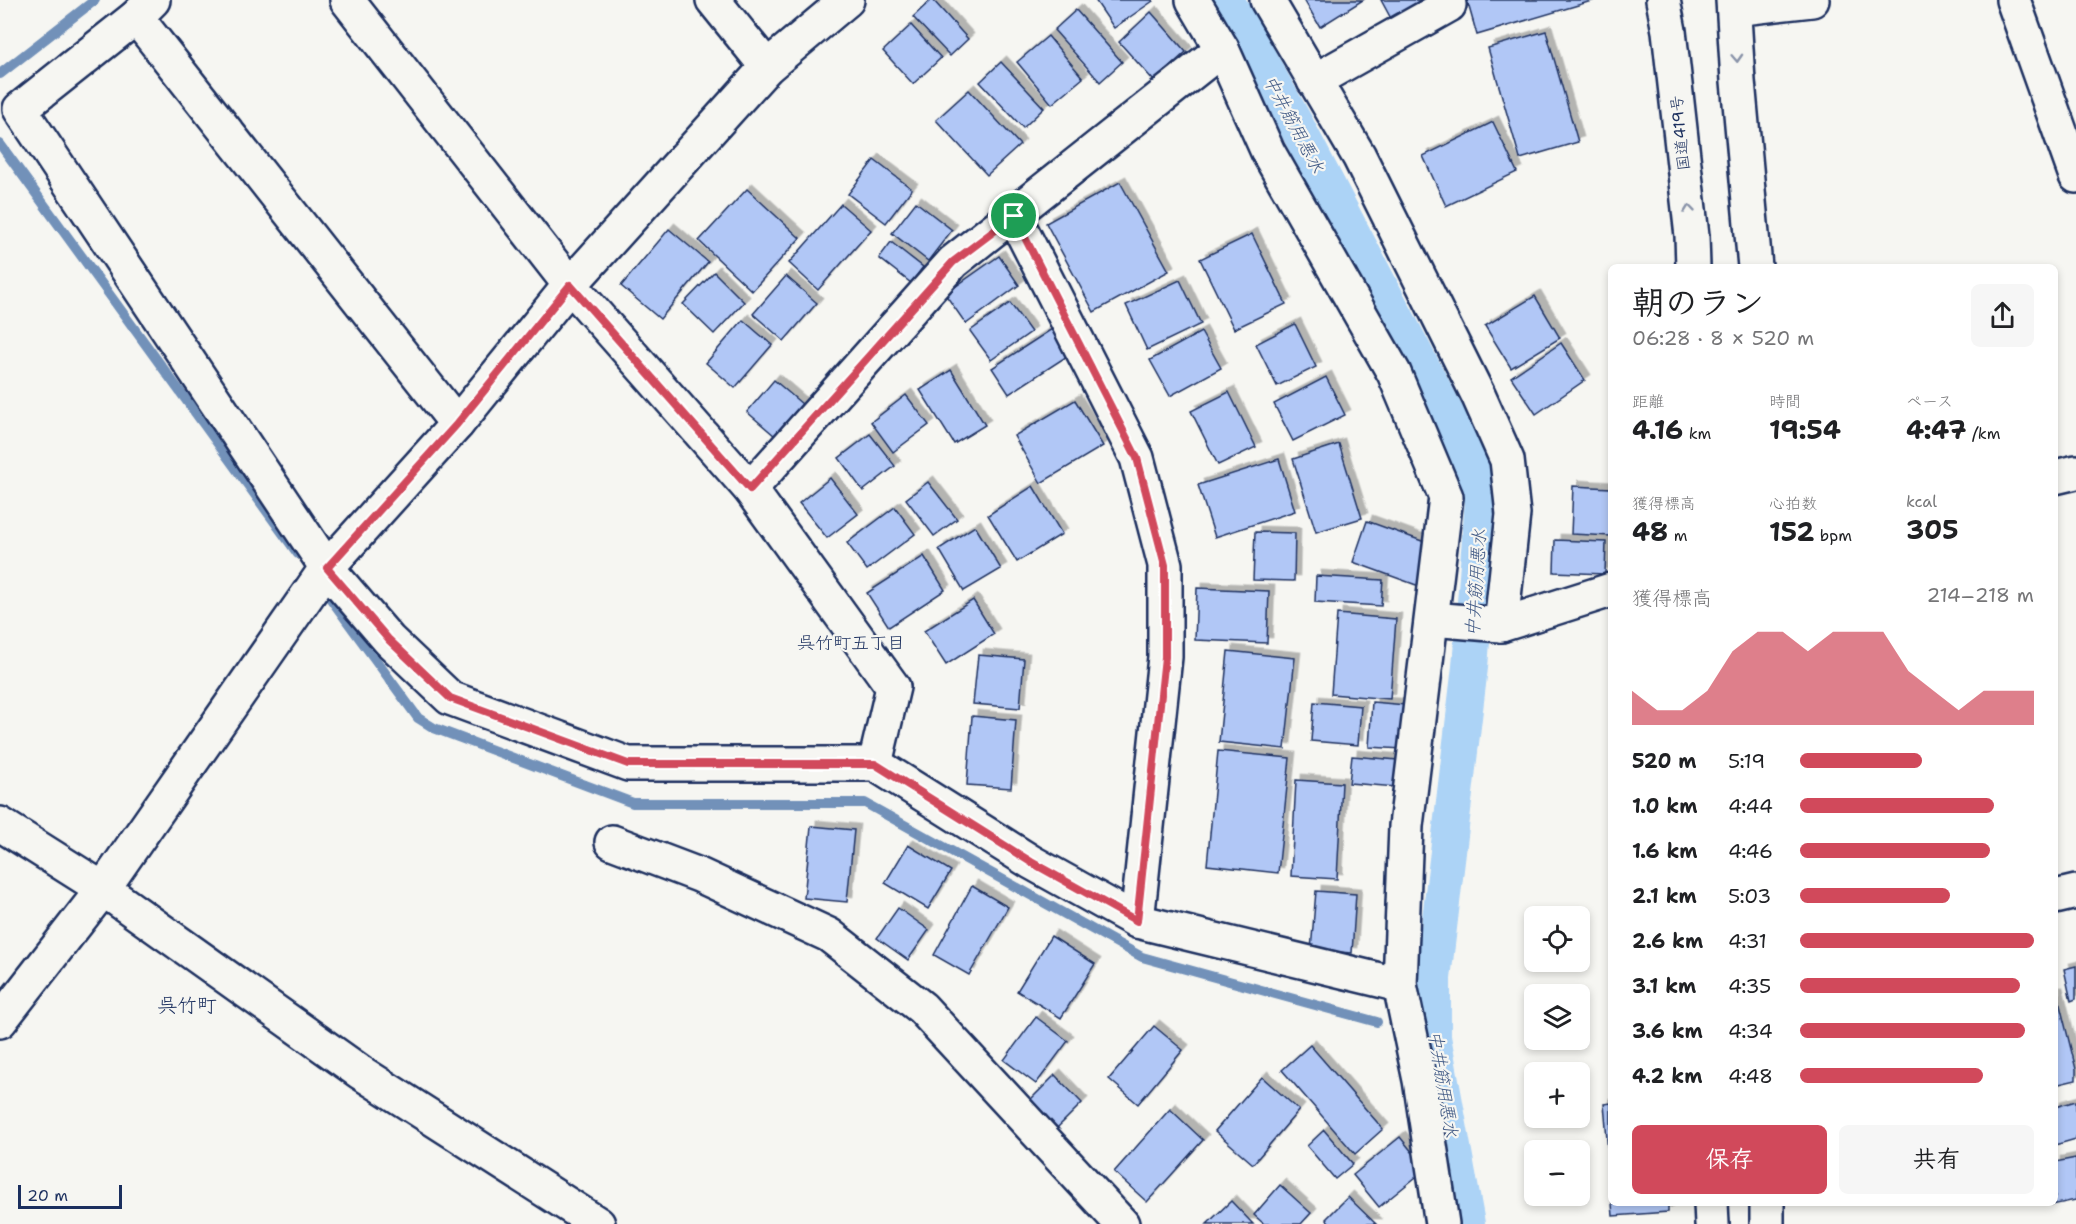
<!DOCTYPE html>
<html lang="ja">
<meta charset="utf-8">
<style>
body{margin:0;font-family:"Shantell Sans","Klee One",sans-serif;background:#f6f6f6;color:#202124;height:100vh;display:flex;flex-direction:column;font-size:22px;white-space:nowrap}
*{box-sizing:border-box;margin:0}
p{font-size:20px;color:#757577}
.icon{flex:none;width:33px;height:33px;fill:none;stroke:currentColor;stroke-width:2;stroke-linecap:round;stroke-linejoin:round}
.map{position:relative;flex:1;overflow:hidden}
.sheet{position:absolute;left:1608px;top:264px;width:450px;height:942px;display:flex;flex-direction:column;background:#fff;border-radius:9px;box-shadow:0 3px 9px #0003}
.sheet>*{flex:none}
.tools{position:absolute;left:1524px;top:906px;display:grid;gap:12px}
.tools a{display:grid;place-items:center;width:66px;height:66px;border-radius:9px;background:#fff;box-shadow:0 3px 9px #0003;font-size:30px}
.scale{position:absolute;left:18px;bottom:15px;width:104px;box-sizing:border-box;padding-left:6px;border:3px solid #1b2f5e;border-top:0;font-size:16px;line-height:21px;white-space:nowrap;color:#1b2f5e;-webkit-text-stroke:4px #f6f6f2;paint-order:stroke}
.pin{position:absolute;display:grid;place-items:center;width:51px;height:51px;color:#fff;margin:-26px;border:3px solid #fff;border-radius:50%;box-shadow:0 2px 6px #0007}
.round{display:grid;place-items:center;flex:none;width:63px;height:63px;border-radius:9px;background:#f6f6f6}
.overview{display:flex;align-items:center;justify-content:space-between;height:102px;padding:0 24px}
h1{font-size:33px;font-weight:700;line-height:45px}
.metrics{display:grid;grid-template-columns:repeat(3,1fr);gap:9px;height:102px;padding:6px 24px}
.metrics div{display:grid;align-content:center}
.metrics b{font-size:26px;font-weight:700}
.metrics small{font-size:16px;font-weight:400}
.metrics p{font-size:16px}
.chart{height:168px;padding:12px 24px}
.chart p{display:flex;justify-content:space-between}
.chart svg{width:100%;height:108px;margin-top:6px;fill:#d1495b;opacity:.7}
.action{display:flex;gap:12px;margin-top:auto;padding:12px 24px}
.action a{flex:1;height:69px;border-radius:9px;background:#d1495b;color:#fff;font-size:24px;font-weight:700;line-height:69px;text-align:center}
.action a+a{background:#f6f6f6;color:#202124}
ul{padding:0 24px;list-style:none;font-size:20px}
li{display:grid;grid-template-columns:96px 72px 1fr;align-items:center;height:45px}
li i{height:15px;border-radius:8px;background:#d1495b}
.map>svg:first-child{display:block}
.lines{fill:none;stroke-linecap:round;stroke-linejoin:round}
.stream{stroke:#7291b9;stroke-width:10}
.canal{stroke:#acd3f6;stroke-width:36}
.building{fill:#b1c7f6;stroke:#1b2f5e;stroke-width:1.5;filter:url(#shadow)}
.minor-casing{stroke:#1b2f5e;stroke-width:38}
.tertiary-casing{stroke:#1b2f5e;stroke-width:38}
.trunk-casing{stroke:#1b2f5e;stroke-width:38}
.minor{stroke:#f6f6f2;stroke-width:33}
.tertiary{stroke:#f6f6f2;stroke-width:33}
.trunk{stroke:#f6f6f2;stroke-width:33}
.oneway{stroke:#8892a8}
.route-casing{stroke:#fff;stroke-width:12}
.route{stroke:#d1495b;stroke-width:8}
.labels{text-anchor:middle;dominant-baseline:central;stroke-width:4.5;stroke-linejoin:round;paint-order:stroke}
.street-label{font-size:16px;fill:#1b2f5e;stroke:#f6f6f2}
.water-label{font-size:18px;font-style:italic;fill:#3f5884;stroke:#f6f6f2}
.neighbourhood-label{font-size:18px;fill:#1b2f5e;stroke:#f6f6f2}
.quarter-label{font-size:20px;fill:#1b2f5e;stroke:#f6f6f2}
</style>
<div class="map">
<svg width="2076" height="1224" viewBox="0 0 2076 1224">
<defs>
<filter id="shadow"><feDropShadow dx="5.5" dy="-5.5" stdDeviation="0" flood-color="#0004"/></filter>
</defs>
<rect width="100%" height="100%" fill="#f6f6f2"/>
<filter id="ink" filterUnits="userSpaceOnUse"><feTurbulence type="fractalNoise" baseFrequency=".0167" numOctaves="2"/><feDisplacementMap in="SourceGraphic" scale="12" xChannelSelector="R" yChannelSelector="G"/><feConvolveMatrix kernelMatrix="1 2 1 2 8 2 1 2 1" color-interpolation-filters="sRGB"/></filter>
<g filter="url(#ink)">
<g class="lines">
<g class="stream">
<path d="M0,74L95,0"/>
<path d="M0,144L298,554"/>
<path d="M320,584L418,718L434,728L633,803H865L1142,957L1377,1022"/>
<path d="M1430,1037H1433"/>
</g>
<path class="canal" d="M1226,0L1296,125L1462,444L1483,500L1470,667L1433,978V1037L1467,1224"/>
</g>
<g class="building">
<path d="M931,0H933L968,39L950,56L913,17Z"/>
<path d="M1095,0H1152L1153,1L1114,28Z"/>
<path d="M1304,0H1363L1320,27Z"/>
<path d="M1381,0H1432L1395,26Z"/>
<path d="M1467,0H1595L1477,35Z"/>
<path d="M1076,10L1122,62L1100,82L1054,30Z"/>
<path d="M1151,12L1186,52L1154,81L1119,42Z"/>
<path d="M911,25L941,58L913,84L883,51Z"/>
<path d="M1546,31L1578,142L1520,159L1488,48Z"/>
<path d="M1048,36L1083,78L1052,104L1017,62Z"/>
<path d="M1001,62L1044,108L1023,128L980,82Z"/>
<path d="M969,90L1020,145L987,175L936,120Z"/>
<path d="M1493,122L1517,172L1446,206L1423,156Z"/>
<path d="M874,160L912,189L886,223L848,194Z"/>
<path d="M1120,182L1169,271L1094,312L1046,223Z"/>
<path d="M747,189L800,238L752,291L699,241Z"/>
<path d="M916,202L952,230L928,261L892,233Z"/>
<path d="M841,204L871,230L818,290L789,263Z"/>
<path d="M669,229L708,262L660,319L621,286Z"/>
<path d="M1252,234L1286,304L1234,329L1200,259Z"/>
<path d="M891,242L923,267L911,283L879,258Z"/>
<path d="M999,256L1019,285L966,324L945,294Z"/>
<path d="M714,272L744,302L714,334L683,304Z"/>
<path d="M786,276L817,303L784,341L753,314Z"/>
<path d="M1180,280L1201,324L1147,350L1126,305Z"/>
<path d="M1535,296L1560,338L1511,368L1485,326Z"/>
<path d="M1010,303L1031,332L991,360L970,331Z"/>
<path d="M743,320L772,345L735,388L706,363Z"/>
<path d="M1295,324L1316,367L1277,386L1256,344Z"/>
<path d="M1055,327L1072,353L1009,394L992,368Z"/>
<path d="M1201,332L1221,368L1170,396L1150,360Z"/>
<path d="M1561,343L1585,380L1536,414L1511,377Z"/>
<path d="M951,370L985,425L954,444L920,390Z"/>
<path d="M1326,377L1345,415L1293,441L1274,404Z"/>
<path d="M774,380L802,404L775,436L747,412Z"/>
<path d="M1229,392L1256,447L1218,465L1191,411Z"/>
<path d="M906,395L929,425L893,452L871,422Z"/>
<path d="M1075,400L1103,446L1041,483L1014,436Z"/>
<path d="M870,434L895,466L863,491L839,458Z"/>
<path d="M1339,444L1362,518L1316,532L1293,459Z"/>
<path d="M1279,459L1295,511L1215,537L1198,485Z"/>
<path d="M830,478L858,514L827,538L799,503Z"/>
<path d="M928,482L957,519L934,536L906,499Z"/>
<path d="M1033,486L1062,534L1017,562L988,515Z"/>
<path d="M1573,486L1611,488V536L1571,534Z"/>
<path d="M895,507L915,534L867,570L847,543Z"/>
<path d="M1367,521L1433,545L1419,586L1353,562Z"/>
<path d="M975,526L1001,569L964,591L939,549Z"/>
<path d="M1255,532L1295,533L1294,581L1253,580Z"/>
<path d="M1555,540L1606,542L1605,574L1554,572Z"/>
<path d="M924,556L945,590L889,627L867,593Z"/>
<path d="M1316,576L1383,580L1381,606L1315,602Z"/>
<path d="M1197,588L1269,591L1267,643L1195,640Z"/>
<path d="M973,600L994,634L946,665L924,631Z"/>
<path d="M1337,614L1396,619L1390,699L1331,694Z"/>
<path d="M1228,651L1295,658L1285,749L1219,742Z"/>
<path d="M978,655L1024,659L1020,708L973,704Z"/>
<path d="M1314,702L1361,706L1358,745L1311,741Z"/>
<path d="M1372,702L1406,705L1403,749L1369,747Z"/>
<path d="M972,716L1016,720L1011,788L967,785Z"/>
<path d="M1218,751L1290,758L1278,873L1207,865Z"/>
<path d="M1352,756L1398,760L1396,787L1349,783Z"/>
<path d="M1296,780L1342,783L1337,879L1291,876Z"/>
<path d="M811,826L854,830L847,902L804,898Z"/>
<path d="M908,845L951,871L928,909L885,883Z"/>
<path d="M972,886L1008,907L969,975L934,955Z"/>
<path d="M1316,891L1356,894L1352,953L1311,950Z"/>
<path d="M898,908L929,930L908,960L877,938Z"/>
<path d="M1051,936L1095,964L1061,1018L1017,991Z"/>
<path d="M2076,966V999L2071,1001L2064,969Z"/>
<path d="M2055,993H2057L2076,1069V1080L2055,1085Z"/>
<path d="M1036,1017L1068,1041L1036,1084L1004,1060Z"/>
<path d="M1154,1026L1183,1050L1138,1104L1109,1079Z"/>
<path d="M1310,1045L1383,1129L1355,1154L1282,1070Z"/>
<path d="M1055,1075L1082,1103L1057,1128L1030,1100Z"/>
<path d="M1262,1077L1299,1110L1253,1164L1215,1131Z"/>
<path d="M2076,1101V1139L2055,1145V1107Z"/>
<path d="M1611,1103V1187L1604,1104Z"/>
<path d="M1170,1109L1203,1140L1147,1202L1114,1172Z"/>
<path d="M1324,1130L1353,1164L1335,1179L1307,1146Z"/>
<path d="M1400,1137L1426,1169L1379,1207L1353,1175Z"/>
<path d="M2076,1158V1200L2052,1205L2051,1203H2055V1162Z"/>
<path d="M1280,1185L1311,1213L1301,1224H1264L1254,1215Z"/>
<path d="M1348,1197L1376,1224H1331L1326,1219Z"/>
<path d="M1231,1201L1253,1224H1207Z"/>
<path d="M1612,1203H1668V1212L1613,1216Z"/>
</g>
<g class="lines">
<g class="minor-casing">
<g id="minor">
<path d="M153,0L136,17L20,109L327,568L389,640L450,698L628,764H875L1031,862L1137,921L1400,985"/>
<path d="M347,0L570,285L750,489L893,687L875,764"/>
<path d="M713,0L767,67"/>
<path d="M1193,0L1222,49L1268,152L1394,373L1446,497L1406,826L1400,985L1420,1080L1442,1224"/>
<path d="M1267,0L1359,156L1479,397L1507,460L1513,514L1501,625"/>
<path d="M2013,0L2076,176"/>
<path d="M1734,9L1812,0"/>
<path d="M136,17L457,424"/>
<path d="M1314,81L1449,5L1448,0"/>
<path d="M1014,216L1137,458L1165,565V657L1137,921"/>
<path d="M2055,477L2076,472"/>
<path d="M750,489L953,262L1222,49"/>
<path d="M1432,619L1501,625L1611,590"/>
<path d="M612,842L699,875L829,935L922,1008L1122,1224"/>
</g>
</g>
<g class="tertiary-casing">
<g id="tertiary">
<path d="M0,824L103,889L360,1072L598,1224"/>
<path d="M2055,897L2076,892"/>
<path d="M0,1021L103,889L325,570L457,424L570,285L767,67L847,0"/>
</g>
</g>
<g class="trunk-casing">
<g id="trunk">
<path d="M1663,0L1669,31L1692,236L1693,267"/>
<path d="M1733,0L1738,81L1755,267"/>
<path d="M1711,1203L1712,1224"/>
<path d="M1767,1203V1224"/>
</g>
</g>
<use href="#minor" class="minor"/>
<use href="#tertiary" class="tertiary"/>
<use href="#trunk" class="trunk"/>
</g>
<defs><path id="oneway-chevron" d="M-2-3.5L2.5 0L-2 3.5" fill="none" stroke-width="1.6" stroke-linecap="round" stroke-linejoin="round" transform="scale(1.5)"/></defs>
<g class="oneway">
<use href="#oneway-chevron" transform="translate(1737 58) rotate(87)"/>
<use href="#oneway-chevron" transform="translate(1689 209) rotate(-96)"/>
</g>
</g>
<g class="lines" filter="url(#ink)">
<g class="route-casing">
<path id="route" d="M1014,216L1137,458L1165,565V657L1137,921L1031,862L875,764H628L450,698L389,640L327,568L457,424L570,285L750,489L953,262Z"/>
</g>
<use href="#route" class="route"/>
</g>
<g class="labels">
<g class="street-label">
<text transform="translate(1680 133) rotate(-96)">国道419号</text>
</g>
<g class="water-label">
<text transform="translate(1294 124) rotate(62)">中井筋用悪水</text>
<text transform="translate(1476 583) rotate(-86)">中井筋用悪水</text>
<text transform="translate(1443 1084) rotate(81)">中井筋用悪水</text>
</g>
<g class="neighbourhood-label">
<text x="851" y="643">呉竹町五丁目</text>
</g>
<g class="quarter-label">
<text x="187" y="1005">呉竹町</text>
</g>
</g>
</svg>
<div class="tools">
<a><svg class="icon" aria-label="locate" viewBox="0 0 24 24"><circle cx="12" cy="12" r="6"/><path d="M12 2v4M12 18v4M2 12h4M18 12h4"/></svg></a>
<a><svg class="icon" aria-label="layers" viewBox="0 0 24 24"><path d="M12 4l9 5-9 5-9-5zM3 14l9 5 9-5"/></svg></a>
<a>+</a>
<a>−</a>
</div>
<div class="scale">20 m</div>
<div class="pin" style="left:1014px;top:216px;background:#1e9e55"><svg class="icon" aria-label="arrive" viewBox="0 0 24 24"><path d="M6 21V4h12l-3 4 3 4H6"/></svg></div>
<section class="sheet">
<div class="overview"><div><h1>朝のラン</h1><p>06:28 · 8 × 520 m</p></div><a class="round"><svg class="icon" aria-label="share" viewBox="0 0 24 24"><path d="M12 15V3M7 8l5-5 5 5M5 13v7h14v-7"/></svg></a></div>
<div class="metrics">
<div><p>距離</p><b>4.16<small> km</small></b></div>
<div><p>時間</p><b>19:54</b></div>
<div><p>ペース</p><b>4:47<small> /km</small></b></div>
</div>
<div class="metrics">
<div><p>獲得標高</p><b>48<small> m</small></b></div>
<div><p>心拍数</p><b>152<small> bpm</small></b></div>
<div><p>kcal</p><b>305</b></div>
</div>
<div class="chart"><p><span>獲得標高</span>214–218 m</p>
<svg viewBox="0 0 160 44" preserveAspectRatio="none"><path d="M0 44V30L10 38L20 38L30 30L40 14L50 6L60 6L70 14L80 6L90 6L100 6L110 22L120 30L130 38L140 30L150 30L160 30V44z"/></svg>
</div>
<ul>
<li><b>520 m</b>5:19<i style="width:52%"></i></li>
<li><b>1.0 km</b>4:44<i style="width:83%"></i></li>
<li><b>1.6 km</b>4:46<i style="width:81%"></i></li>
<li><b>2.1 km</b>5:03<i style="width:64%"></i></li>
<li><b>2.6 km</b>4:31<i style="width:100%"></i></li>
<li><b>3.1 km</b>4:35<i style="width:94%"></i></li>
<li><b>3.6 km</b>4:34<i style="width:96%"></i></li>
<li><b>4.2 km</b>4:48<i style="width:78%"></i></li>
</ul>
<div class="action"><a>保存</a><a>共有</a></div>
</section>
</div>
